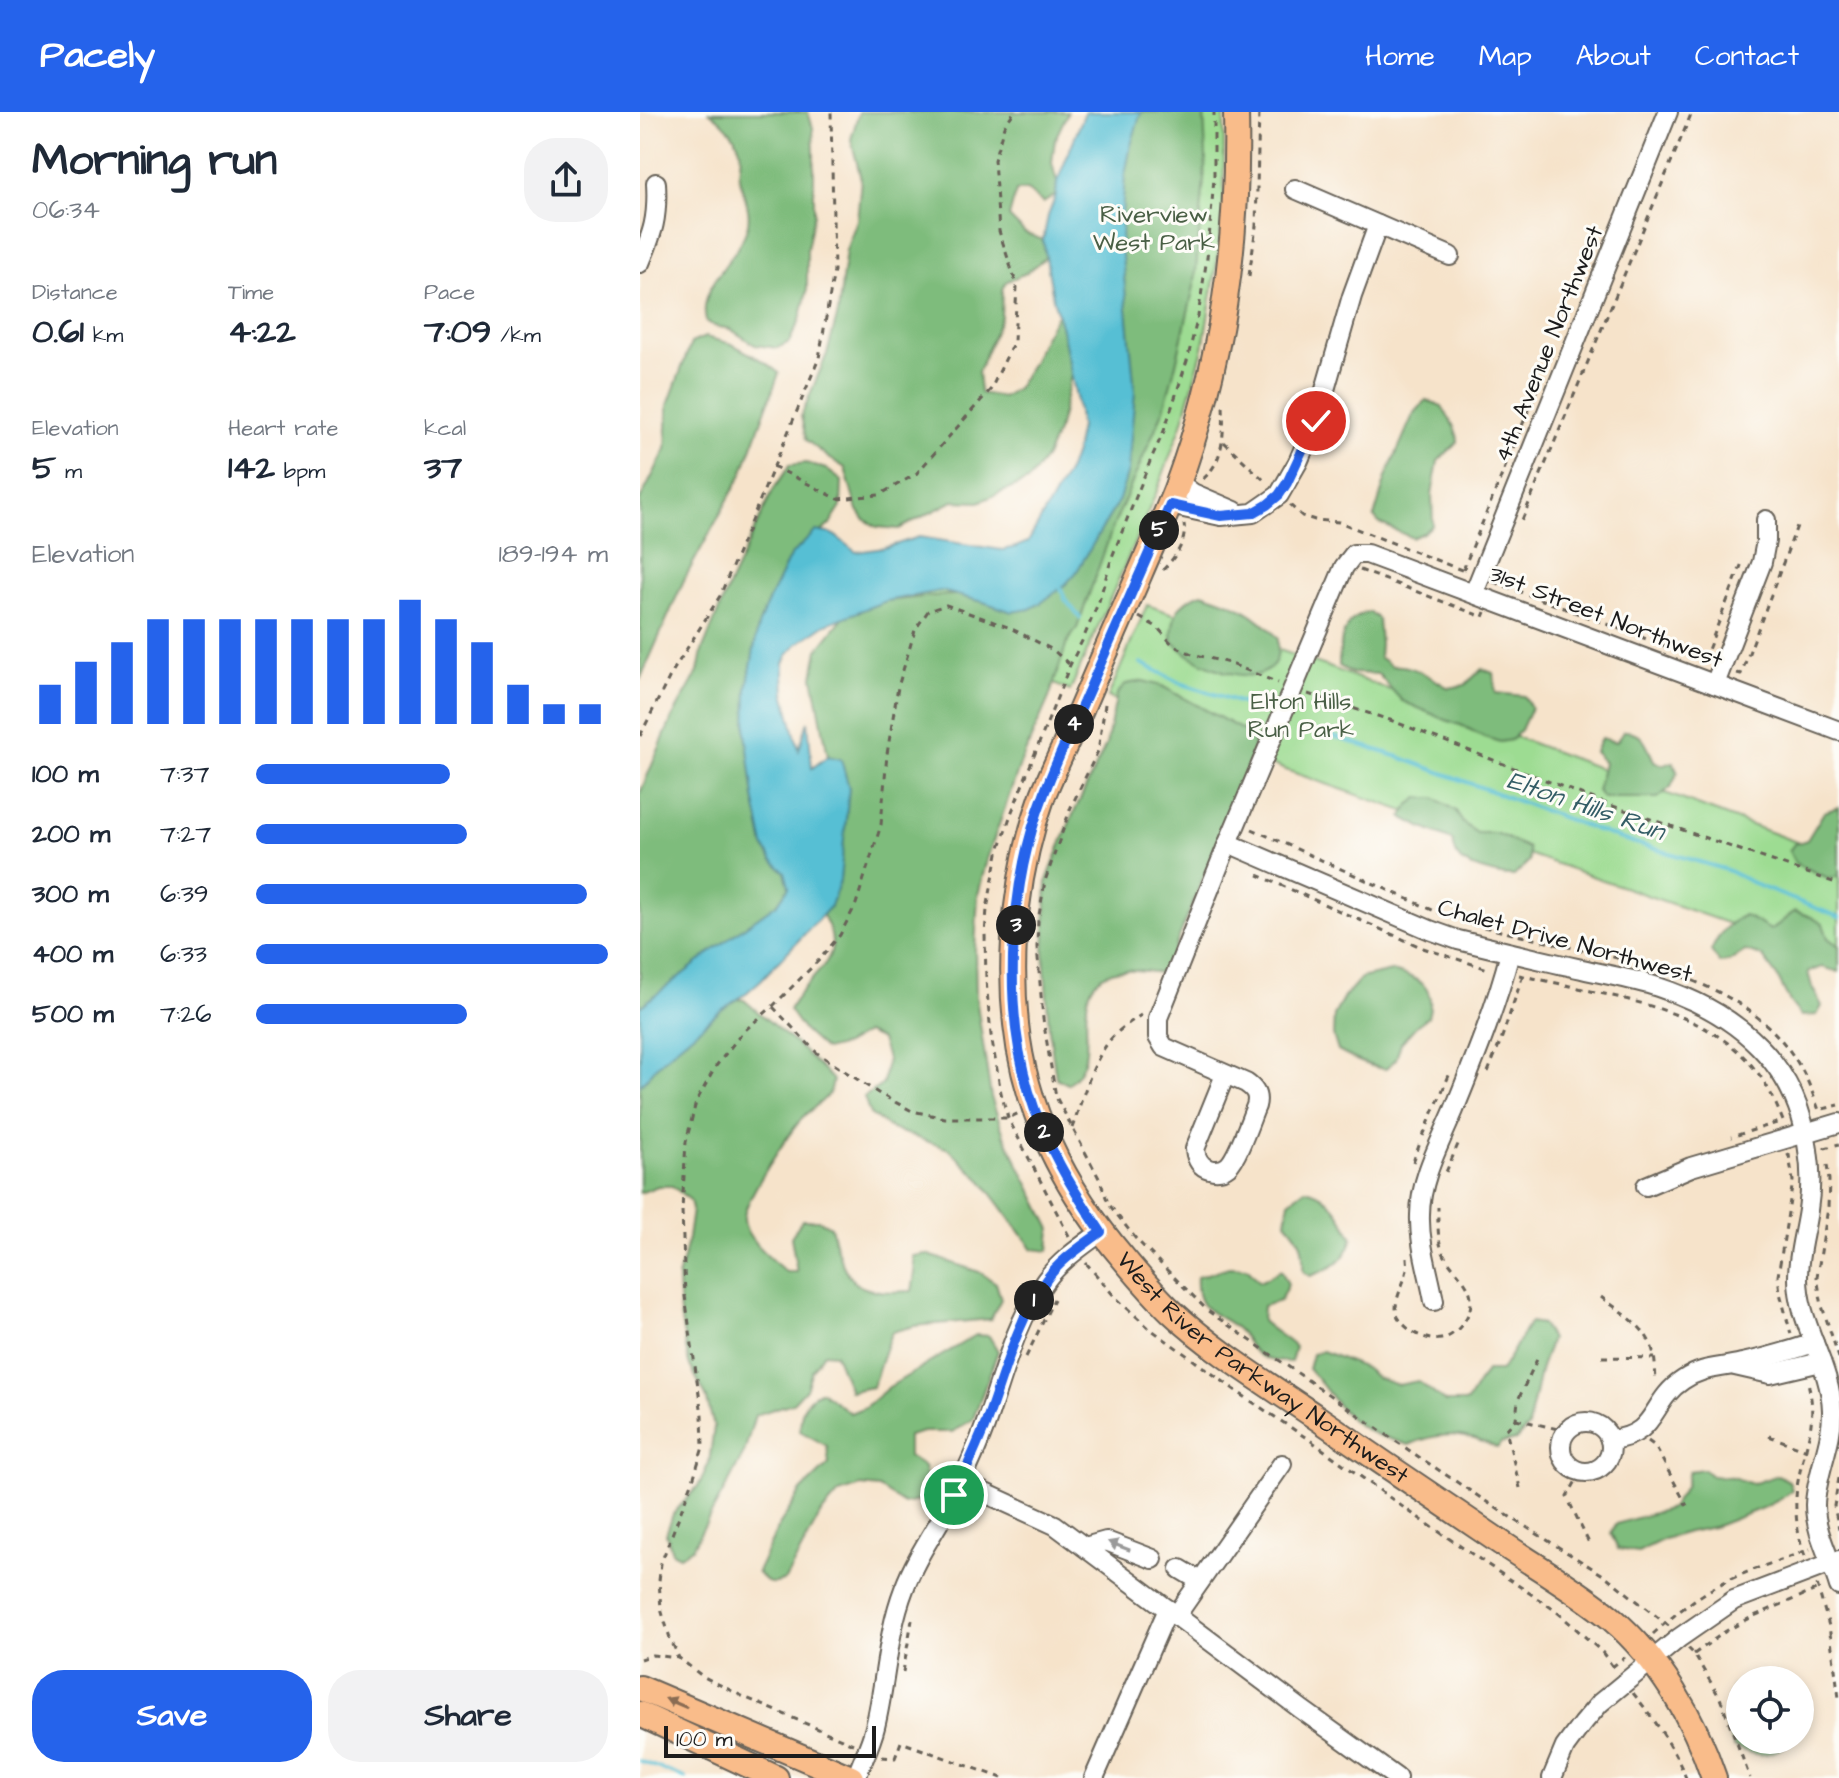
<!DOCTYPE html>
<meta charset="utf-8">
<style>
body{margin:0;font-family:"Architects Daughter",sans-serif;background:#f2f2f3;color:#1f2937;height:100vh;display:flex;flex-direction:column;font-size:30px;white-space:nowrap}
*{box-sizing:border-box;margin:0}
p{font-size:26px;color:#747a83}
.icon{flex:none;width:44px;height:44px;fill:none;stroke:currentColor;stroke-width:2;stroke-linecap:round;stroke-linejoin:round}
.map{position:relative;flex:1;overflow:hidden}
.side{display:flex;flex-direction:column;background:#fff;width:640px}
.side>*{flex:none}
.buttons{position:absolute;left:1086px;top:1554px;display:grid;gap:16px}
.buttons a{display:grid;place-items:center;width:88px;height:88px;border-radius:50%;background:#fff;box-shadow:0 4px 12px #0003;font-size:40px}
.scale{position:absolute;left:24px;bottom:20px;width:212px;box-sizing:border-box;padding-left:8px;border:4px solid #1c1c1c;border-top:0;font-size:22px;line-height:28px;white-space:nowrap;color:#1c1c1c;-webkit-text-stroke:6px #fdfcf7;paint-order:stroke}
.pin{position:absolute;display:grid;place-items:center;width:68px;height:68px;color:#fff;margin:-34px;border:4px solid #fff;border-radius:50%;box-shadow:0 2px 8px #0007}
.km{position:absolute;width:40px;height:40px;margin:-20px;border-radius:50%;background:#222;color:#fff;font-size:22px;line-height:40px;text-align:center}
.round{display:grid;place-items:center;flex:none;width:84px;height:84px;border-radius:32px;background:#f2f2f3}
.overview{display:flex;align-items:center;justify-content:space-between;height:136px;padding:0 32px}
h1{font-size:44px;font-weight:700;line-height:60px}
.figures{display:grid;grid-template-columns:repeat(3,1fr);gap:12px;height:136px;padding:8px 32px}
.figures div{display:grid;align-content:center}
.figures b{font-size:34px;font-weight:700}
.figures small{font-size:22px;font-weight:400}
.figures p{font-size:22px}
.chart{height:224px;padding:16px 32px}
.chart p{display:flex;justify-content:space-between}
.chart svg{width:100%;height:144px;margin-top:8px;stroke:#2563eb;stroke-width:6}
.button{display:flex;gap:16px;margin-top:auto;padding:16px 32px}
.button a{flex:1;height:92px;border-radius:32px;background:#2563eb;color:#fff;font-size:32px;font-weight:700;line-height:92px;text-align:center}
.button a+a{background:#f2f2f3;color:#1f2937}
ul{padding:0 32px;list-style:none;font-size:26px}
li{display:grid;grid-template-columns:128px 96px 1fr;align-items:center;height:60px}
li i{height:20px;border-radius:10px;background:#2563eb}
header{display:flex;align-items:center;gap:48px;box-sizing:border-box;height:112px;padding:0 40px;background:#2563eb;color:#fff}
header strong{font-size:38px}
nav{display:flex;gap:44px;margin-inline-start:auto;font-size:28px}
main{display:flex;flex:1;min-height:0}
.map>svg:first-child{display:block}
.green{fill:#9ddc92;stroke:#5c7c57;stroke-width:2}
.forest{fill:#7ebc7c;stroke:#4d6c4c;stroke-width:2}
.water{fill:#57bfd4;stroke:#3a6e78;stroke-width:2}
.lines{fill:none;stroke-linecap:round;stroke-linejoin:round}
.stream{stroke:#57bfd4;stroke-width:4}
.minor-casing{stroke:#686259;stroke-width:22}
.major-casing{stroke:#686259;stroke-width:28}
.path{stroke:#686259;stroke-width:3;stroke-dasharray:6 6;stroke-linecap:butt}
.minor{stroke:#fff;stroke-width:18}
.major{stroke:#f9bc8a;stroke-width:24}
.oneway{fill:#999}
.oneway2{fill:#8a6c53}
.route-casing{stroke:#fff;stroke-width:16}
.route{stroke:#2563eb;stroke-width:10}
.labels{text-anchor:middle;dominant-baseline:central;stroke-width:6;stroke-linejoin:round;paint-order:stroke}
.park-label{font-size:24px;fill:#495f45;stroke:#fdfcf7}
.street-label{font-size:24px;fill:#1c1c1c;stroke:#fdfcf7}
.water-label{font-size:26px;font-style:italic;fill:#345d66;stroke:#fdfcf7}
</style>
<header>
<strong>Pacely</strong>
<nav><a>Home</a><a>Map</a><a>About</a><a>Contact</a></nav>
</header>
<main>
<section class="side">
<div class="overview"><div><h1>Morning run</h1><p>06:34</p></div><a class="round"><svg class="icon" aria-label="share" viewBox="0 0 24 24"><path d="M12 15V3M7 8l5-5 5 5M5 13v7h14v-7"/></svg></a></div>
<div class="figures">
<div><p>Distance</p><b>0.61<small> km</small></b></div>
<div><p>Time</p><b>4:22</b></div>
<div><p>Pace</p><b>7:09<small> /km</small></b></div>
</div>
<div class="figures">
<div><p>Elevation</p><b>5<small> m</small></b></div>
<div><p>Heart rate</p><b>142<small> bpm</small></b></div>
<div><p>kcal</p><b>37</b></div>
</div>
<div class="chart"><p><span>Elevation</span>189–194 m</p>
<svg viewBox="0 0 160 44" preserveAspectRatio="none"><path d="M5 44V32M15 44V25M25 44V19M35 44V12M45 44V12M55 44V12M65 44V12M75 44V12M85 44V12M95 44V12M105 44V6M115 44V12M125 44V19M135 44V32M145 44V38M155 44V38"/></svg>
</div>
<ul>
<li><b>100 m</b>7:37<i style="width:55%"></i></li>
<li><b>200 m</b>7:27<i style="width:60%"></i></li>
<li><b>300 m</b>6:39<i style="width:94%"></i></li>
<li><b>400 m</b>6:33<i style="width:100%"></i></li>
<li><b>500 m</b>7:26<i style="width:60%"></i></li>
</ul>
<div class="button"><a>Save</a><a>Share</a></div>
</section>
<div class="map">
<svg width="1199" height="1666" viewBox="0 0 1199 1666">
<rect width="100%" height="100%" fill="#fdfcf7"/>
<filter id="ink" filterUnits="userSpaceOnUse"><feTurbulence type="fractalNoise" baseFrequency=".0125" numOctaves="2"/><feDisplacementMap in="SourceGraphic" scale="16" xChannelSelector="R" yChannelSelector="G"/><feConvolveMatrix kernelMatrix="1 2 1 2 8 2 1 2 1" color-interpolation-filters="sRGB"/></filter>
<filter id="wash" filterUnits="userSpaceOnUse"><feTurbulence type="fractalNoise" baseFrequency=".006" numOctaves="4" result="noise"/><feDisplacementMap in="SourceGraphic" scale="32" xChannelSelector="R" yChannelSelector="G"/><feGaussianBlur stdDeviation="1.8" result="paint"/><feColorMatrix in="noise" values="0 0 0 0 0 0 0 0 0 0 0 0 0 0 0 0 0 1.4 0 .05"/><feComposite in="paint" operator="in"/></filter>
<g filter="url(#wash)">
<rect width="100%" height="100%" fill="#f6e3ca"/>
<g class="green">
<path d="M478,0H584V93L577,150L563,236L542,312L517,379L430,579L185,472L361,460L436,407Z"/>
<path d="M507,493L686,554L1199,746V850L643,657L468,585Z"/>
</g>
<g class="forest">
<path d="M70,0H168L173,16L174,39V102L167,137V180L160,208L149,230L138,236L115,233L90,217L74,214L66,209C57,174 98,147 107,116C113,97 101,81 99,63C99,55 102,46 100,38C97,23 81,8 70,0Z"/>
<path d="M219,0H428L415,27L412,51L417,70L416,83L403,91L387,78L376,79L369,105L385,121L403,128L406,145L386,161L367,169L362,177L361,205L338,260L340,281L362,285L377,276L392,251L405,223L419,200L437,224L430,268L419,315L406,345L388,369L339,390L313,389L259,417L237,415L224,407L216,395L205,356L189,346L166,328L161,304L187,242L198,201L206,138L217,108L221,67L211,27Z"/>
<path d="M495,0H564L566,45L555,170L536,252L524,297L473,415L437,516L427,531L409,586L381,650L347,747L338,783L335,838L336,885L351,985L364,1023L411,1117L409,1139L393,1137L342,1069L309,1037L252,1017L230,1002L224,985L243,972L247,947L241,928L226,921L205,933L185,938L164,919L149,898C170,856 214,850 179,797L197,654L188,644L173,565L178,537L209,498L246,489L292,484L336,482L421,448L472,124Z"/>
<path d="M65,225L92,232L125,250L139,261L102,362L44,468L0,568V388L26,337L28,293L51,231Z"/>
<path d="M786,288L802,294C808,307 818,316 818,330L798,349L792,383L793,413L783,421L772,426L739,411L734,405L746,365L773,303Z"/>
<path d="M166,351L186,357L202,369L201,395L190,412L173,428L132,494L152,757L149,775L138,791L0,929V681L32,606L58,560L62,539L90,471L133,378L150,353Z"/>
<path d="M562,481C596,492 614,499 638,526C638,532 638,540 637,545C626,579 573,558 552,545C545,541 538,534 532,529C532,503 537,490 562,481Z"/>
<path d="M729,500L738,507L740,532L739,545L752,554C774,552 791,566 809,576L825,573L842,557L853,561L856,581L884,584L891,596L881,618L871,628L860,630L844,625L823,614L806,608L762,589L738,562L712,561L699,554C699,531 703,505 729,500Z"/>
<path d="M503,569L522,574L608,621L614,634L607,657L527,855L520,861C504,859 484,855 469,861C432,875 454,925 443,952C440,960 435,966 428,972L416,966L409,917L404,841L407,768L431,707L466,633L477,582L486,572Z"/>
<path d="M984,619C1003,618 1007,634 1014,649L1023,653L1033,650L1038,660L1031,675L1018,686H963L957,679L964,651L955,640L961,626L976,630Z"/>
<path d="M779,686H795L816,699L823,711L837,721H856L888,736L889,749L874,764C861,764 854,762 841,758C820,750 818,751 812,728L781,715L762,705L769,693Z"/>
<path d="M1199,695V764L1188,766L1155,751L1149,739L1154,732L1167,728L1184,700Z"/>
<path d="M1155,799L1171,805L1183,812L1188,826L1199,834V860L1182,855L1168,860L1172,875L1182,894L1177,903L1161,904L1150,890L1138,866L1122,844L1105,839L1090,849L1080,851L1071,839C1080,821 1085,813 1104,803L1131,818Z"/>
<path d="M751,859C778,865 797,874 788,905L776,914L761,931L756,947L746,957C729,955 713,947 698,939L693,923L694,903L704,885L721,866Z"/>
<path d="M83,885L104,888L158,934L193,968C192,972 192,977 190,980C184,990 170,997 162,1006C149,1022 102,1089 104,1108C105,1127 132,1148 146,1160H157L151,1125L162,1108H178L191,1114C195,1132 203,1167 222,1175C237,1181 256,1180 272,1179L275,1161L273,1144L286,1142L339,1160L356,1171L361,1187L351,1207L274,1214L252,1220C243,1238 240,1257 232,1275L210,1279L195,1242L184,1241L172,1258L166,1277L153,1291L115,1303L104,1341L90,1368L52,1436L40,1444L32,1440L26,1422L33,1402L59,1373L69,1351L74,1315L66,1284L49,1252L40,1203L38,1166L48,1126L52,1098L50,1088L32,1074H18L0,1081V960Z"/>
<path d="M665,1077C690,1081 702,1105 713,1126C705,1149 694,1156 670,1164L663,1159C664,1134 662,1128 646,1110L649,1089Z"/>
<path d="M589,1155L607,1156L620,1170L641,1158L648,1172L640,1189L623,1194L622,1209C632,1219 645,1225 655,1235L651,1250C635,1250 622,1249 611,1236C607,1231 605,1225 600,1220C582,1199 554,1206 557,1165Z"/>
<path d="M890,1210L902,1212L911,1227L900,1259L888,1315L876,1328L861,1331L857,1336C826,1321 801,1318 769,1333C748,1326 726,1322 710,1306C694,1292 684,1272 668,1257L672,1242L683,1239L725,1256L737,1266L758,1273L778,1269L805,1290H827L846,1259H861Z"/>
<path d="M336,1223L349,1224L358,1239L333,1307L312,1320H283L268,1324V1344L284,1355L288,1370L278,1389L264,1392L239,1376L221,1374L199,1381L180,1403L145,1468C131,1474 127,1472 117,1460L139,1414L161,1379L189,1352L187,1334L160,1319C161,1299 162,1289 181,1279L210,1301L225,1295L249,1275Z"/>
<path d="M1063,1357L1072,1364L1093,1365L1112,1372L1138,1363L1149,1369L1152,1378L1141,1387L1125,1395L1074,1415L1048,1420L1024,1427L998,1440L978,1437L971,1421L976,1412L1031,1396L1045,1375L1049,1359Z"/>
<path d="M1100,1570V1628H1147L1146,1634C1124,1646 1117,1644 1094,1635L1085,1614L1088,1589L1093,1574Z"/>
</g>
<path class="water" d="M445,0H501L491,33L485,63L482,103L481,133L495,280L488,359L479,388L436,461L426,472L401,491L390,497L372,500L343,490L301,479L246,489L184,513L157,532L149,541L144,551V562L145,584L159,638L168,609L172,656L188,644L201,647L209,676L200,768L191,794L121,868L105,882L80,899L36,936L15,956L0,974V895L96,821L138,791L149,775L145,760L132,748L124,734L114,685L106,621L107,577L118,514L125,496L150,444L176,419L193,422L216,440L244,436L279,425L362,438L376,435L388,430L429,357L435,340L440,315L436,285L422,217L413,186L403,128L408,104L416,83L417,70Z"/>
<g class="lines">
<g class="stream">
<path d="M420,474L425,487L440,506"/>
<path d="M501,551L540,571L611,594"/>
<path d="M679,620L759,645L978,726L1087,758L1121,775L1199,805"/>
<path d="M0,1649L45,1666"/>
</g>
</g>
</g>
<g filter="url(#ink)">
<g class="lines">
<g class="minor-casing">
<g id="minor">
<path d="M655,77L810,144"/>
<path d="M0,151C13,120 18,106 16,71"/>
<path d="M538,370L553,381L595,399"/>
<path d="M530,393L581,404L613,401L639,383L658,350L676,309L712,184L738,113"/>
<path d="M834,481L1028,0"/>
<path d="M1075,572L1122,450L1126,429V408"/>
<path d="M588,731L790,818L818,828C859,838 900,848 942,857C967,863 994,867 1018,875C1097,901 1158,952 1168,1038C1171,1057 1171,1079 1168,1098C1165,1120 1158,1142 1158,1164C1157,1210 1191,1253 1192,1298C1193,1331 1176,1361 1175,1393C1175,1421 1191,1447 1199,1474"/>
<path d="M585,963L555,1037C556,1046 559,1054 569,1057C576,1059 582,1059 588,1054C598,1045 610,1008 616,994C619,983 615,977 606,971L524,935L518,925V906L588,731L704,455L714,442H727L1199,619"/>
<path d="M1006,1074L1051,1055L1199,1011"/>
<path d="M794,1189C789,1161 779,1132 780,1103C780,1067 800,1031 814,998C835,946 856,895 870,841"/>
<path d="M1095,1254L1130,1262L1181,1250"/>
<circle cx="946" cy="1335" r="25"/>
<path d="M970,1328C1019,1323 1009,1290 1043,1268C1064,1254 1079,1257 1102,1251C1126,1246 1150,1239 1174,1231"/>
<path d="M321,1370L415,1413L661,1597L757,1666"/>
<path d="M445,1435L466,1429L513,1447"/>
<path d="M540,1457L560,1469"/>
<path d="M536,1504L642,1352"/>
<path d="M216,1666C222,1649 231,1632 235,1615C246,1570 247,1521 264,1477C278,1439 304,1407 321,1370C330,1352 338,1333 345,1314C362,1266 375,1209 406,1168C421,1148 442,1134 461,1120"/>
<path d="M454,1666L528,1497"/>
<path d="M912,1666L925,1635L942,1612L960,1591L1039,1526L1094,1488L1199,1448"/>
</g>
</g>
<g class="major-casing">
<g id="major">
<path id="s1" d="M596,0C599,131 582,253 536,377C525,405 512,433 500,461C479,510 457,559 436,609C425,634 413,658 403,683C377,755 368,837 376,912C385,1001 427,1080 484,1147C499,1165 515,1184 532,1200C576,1241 629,1273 679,1307C737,1347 796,1387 854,1426C893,1453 935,1476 971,1506C1019,1547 1054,1606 1074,1666"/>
<path d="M0,1576L211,1666"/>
<path d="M0,1602L136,1666"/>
</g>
</g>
<g class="path">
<path d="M609,164L616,114L619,0"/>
<path d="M584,330L627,371"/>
<path d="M133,354L198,387L239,383L276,362L351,277L374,229L377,174L359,119L354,48L364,14L374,0"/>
<path d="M563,367C585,348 584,319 583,293"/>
<path d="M650,393L662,404L675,408L699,410L824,459"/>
<path d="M882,408L1052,0"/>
<path d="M523,458C535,445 547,430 544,412"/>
<path d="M720,458L843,505L845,500"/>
<path d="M823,458L911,243"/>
<path d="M854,470L1068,550"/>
<path d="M499,505L517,515L533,533L552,542L589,551L638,571"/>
<path d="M1064,548L1102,451"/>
<path d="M1097,561L1101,562L1157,414"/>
<path d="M668,582L750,608L967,692L1199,772"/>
<path d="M465,592L458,639L431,695L405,769L398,809L397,835L403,907L416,985L460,1068L468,1091L496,1127L568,1199L773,1341L859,1398L968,1466L1030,1515"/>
<path d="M0,624L31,562L80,484L179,246L194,159L191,0"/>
<path d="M612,717L797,800L824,810C867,821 911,831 955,841C1032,858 1116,880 1159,953C1168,967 1173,983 1179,998L1199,993"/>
<path d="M618,763L783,836L848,857"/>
<path d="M879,863C903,868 927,873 951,879C1009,892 1073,907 1113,955C1127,971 1135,989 1143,1009L1091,1025"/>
<path d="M133,895L177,941L238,981L272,999L305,1006H368L379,1001"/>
<path d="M848,960L861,928L883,863"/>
<path d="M432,1016C442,989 450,956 467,932C475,920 489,911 501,903"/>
<path d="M783,1024L810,961"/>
<path d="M1185,1037V1036L1199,1032"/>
<path d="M1147,1044L1149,1043L1153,1069L1138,1164L1140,1181L1151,1222"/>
<path d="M773,1050L780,1031"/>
<path d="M1187,1053L1189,1068L1188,1096L1177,1165L1182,1194L1199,1246"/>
<path d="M806,1060L819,1030"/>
<path d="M429,1124L368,1006L361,981L351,923L346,868L345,822L347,797L358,741L371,702L430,553L444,525L459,489L472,445L511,347L524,319L547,249L558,204L568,139L574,66V0"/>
<path d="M767,1145C767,1149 768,1153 767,1157C765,1172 751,1190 758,1205C765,1218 786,1230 801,1227C814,1225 827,1209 830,1197C837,1171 810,1159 802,1138C797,1125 798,1108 798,1095"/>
<path d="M446,1151L475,1185L509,1216L602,1283L674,1331L767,1398L916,1499L962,1540L976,1559"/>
<path d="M961,1185C978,1198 1001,1211 1010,1231C1016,1243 1015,1257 1016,1270"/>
<path d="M386,1245L414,1187"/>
<path d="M962,1245L1015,1246"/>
<path d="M876,1307L926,1319"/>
<path d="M1129,1324L1167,1338"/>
<path d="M1008,1329L1015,1334L1047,1394"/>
<path d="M941,1360L927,1385L949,1431"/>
<path d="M1199,1366L1194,1394L1199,1417"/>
<path d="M880,1376L866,1318L876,1307L878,1288L899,1243"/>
<path d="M1165,1444C1157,1423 1154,1398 1157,1375C1163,1335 1179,1314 1168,1271"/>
<path d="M1177,1473L1189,1514L1199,1586"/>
<path d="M1013,1522C1038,1499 1067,1476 1100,1463C1123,1453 1147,1447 1170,1437"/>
<path d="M1048,1536L1054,1542L1080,1586L1110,1666"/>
<path d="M1054,1542L1086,1519L1114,1504L1178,1477"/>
<path d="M0,1547L12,1543L39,1546"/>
<path d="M972,1555L985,1545"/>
<path d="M263,1560L272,1508"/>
<path d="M993,1581C1015,1608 1033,1634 1046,1666"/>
<path d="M213,1632L102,1584L62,1564L39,1546L30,1526L21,1497L19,1469L21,1451L53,1368L63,1335L62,1303L45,1184L42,1098L46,1030L56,990L76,954L102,921L133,894L180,847L200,823L216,792L241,713L247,642L258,575L275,518L288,499L306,493L368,515L413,538L430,553"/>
<path d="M242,1645L255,1646L261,1630L362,1666"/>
</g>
<use href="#minor" class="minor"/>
<use href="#major" class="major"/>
</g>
<defs><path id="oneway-solid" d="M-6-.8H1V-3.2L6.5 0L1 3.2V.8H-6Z" transform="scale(2)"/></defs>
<use class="oneway" href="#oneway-solid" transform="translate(479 1434) rotate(-159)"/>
<use class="oneway2" href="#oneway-solid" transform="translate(36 1591) rotate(-157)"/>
</g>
<g class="lines" filter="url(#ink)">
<g class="route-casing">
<path id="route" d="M314,1383C325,1361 335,1338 344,1316C363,1266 375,1212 406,1168C420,1148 441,1135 461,1120C432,1076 404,1031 389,980C362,890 370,770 404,682C418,644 436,608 452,571C478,511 504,452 530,393L581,404L613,401L627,393L639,383L647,371L676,309"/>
</g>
<use href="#route" class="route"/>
</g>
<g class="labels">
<g class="park-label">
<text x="514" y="103">Riverview<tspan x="514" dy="28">West Park</tspan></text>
<text x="661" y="590">Elton Hills<tspan x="661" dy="28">Run Park</tspan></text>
</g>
<g class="street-label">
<text transform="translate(909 232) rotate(-68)">4th Avenue Northwest</text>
<text transform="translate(966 505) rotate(21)">31st Street Northwest</text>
<text transform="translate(925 829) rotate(15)">Chalet Drive Northwest</text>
<text stroke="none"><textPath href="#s1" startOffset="1390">West River Parkway Northwest</textPath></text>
</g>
<g class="water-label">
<text transform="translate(946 694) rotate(19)">Elton Hills Run</text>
</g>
</g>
</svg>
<div class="buttons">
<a><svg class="icon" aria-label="locate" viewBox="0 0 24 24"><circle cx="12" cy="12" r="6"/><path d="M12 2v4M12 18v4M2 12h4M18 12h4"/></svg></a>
</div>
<div class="scale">100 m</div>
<div class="pin" style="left:314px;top:1383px;background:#1e9e55"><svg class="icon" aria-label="arrive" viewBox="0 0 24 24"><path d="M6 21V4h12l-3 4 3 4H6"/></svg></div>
<div class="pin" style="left:676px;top:309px;background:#d93025"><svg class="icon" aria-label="check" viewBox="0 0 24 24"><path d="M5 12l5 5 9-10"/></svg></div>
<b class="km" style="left:394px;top:1188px">1</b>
<b class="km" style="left:404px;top:1020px">2</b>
<b class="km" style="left:376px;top:813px">3</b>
<b class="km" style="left:434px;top:612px">4</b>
<b class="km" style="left:519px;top:418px">5</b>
</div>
</main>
